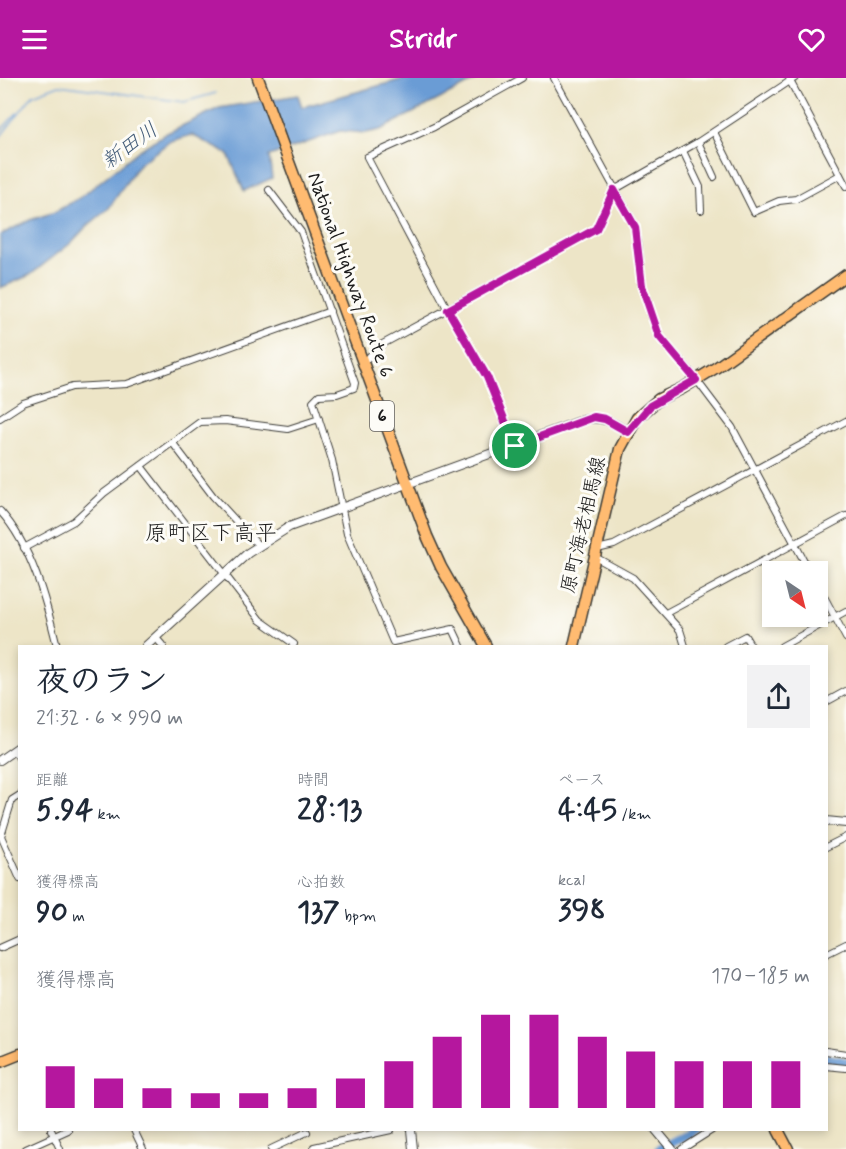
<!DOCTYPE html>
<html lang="ja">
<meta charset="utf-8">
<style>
body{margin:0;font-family:Mynerve,"Klee One",sans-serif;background:#f2f2f3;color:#1f2937;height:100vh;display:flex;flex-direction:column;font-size:22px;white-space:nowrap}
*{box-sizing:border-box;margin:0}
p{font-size:20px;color:#747a83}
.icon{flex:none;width:33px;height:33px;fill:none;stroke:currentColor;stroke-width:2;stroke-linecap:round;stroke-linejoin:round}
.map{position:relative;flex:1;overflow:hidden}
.details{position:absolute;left:18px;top:567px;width:810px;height:486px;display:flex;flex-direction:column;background:#fff;border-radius:0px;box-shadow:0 3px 9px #0003}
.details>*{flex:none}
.needle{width:39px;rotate:145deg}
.fabs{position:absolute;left:762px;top:483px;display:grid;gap:12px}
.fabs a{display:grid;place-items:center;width:66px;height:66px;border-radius:0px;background:#fff;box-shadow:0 3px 9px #0003;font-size:30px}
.pin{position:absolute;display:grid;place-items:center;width:51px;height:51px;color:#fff;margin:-26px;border:3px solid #fff;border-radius:50%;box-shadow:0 2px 6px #0007}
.round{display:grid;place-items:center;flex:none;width:63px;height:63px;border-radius:0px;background:#f2f2f3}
.summary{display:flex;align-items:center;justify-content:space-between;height:102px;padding:0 18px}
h1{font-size:33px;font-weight:700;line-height:45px}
.figures{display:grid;grid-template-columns:repeat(3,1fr);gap:9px;height:102px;padding:6px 18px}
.figures div{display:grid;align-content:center}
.figures b{font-size:30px;font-weight:700}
.figures small{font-size:16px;font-weight:400}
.figures p{font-size:16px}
.chart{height:168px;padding:12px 18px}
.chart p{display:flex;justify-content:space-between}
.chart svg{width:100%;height:108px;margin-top:6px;stroke:#b5179e;stroke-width:6}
header{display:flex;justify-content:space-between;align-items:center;height:78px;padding:0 18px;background:#b5179e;color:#fff;font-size:27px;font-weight:700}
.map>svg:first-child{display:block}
.water{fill:#6a9cd5;stroke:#435c78;stroke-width:1.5}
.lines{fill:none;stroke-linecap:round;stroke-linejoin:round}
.stream{stroke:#6a9cd5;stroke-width:1.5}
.river{stroke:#6a9cd5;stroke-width:9}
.minor-casing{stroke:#3b3a36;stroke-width:8}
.tertiary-casing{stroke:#3b3a36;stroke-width:10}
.primary-casing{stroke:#3b3a36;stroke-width:13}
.trunk-casing{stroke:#3b3a36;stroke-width:13}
.minor{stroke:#fff;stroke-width:6}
.tertiary{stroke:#fff;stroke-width:8}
.primary{stroke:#ffbb71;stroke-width:10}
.trunk{stroke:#ffbb71;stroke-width:10}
.route-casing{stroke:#fff;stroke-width:12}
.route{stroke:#b5179e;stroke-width:8}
.labels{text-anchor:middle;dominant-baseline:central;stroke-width:6;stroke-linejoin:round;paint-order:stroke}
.shield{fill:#fdfcf7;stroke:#605f5e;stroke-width:1.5}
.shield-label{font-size:18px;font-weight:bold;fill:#1c1c1c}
.street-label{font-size:20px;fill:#1c1c1c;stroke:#fdfcf7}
.water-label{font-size:21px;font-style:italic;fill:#435c78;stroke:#fdfcf7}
.quarter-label{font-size:22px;fill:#1c1c1c;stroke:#fdfcf7}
</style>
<header><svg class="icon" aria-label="menu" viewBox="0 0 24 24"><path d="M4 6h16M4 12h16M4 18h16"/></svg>Stridr<svg class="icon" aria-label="heart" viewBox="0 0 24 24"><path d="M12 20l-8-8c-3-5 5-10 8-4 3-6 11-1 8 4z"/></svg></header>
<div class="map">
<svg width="846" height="1071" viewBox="0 0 846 1071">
<rect width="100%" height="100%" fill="#fdfcf7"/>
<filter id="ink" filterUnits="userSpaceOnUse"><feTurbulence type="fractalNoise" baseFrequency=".0167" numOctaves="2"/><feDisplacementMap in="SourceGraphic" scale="12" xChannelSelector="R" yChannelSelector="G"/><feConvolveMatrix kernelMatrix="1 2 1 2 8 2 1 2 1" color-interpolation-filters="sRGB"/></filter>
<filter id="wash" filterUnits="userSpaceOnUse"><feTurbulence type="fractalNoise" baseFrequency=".008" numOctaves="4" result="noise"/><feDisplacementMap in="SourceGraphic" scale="24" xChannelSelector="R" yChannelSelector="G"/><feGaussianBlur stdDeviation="1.35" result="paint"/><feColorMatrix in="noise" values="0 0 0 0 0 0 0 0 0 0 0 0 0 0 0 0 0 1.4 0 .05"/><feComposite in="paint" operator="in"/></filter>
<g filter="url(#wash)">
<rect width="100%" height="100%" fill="#ede5c7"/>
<path class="water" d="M407,0H480L380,52L366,55L340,53L269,78L272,100L244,113L228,76L192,57L171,63L139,86L109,130L85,150L71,165L30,197L0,210V157L30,142L55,134L81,119L139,72L165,56L219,30L298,17L302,29Z"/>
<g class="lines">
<g class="stream">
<path d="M0,53L17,35"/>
<path d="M0,59L33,17L59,7L184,24L216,15"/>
</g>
<g class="river">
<path d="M826,980L846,984"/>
<path d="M659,1071L695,1052"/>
</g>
</g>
</g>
<g filter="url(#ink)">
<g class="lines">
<g class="minor-casing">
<g id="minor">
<path d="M554,0L633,144L638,163L642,208L659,258L689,292L732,349L810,494"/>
<path d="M795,0L790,3L846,108"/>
<path d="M714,54L754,134L779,123L796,121L840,97"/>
<path d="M698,64L714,99"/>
<path d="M683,73L700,109L701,132"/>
<path d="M269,112L301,154L355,305L354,310L337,316L319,317L313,323L332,382L347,456L393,564L453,551L461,568"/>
<path d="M368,280L379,268L596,151L614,112L698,64L790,3L789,0"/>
<path d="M0,340L23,325L72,309L127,306L330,233"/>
<path d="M172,364L213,418L258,467"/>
<path d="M515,368L487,299L448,232L367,79L434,49L522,0"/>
<path d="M141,388L260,542L294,566L293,568"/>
<path d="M0,433C32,468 46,523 57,568"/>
<path d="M24,470L74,443L104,415L200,344L225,343L288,351L319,341"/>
<path d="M597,471L614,467L846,343"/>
<path d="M595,479L633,500L680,552L685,568"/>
<path d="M818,507L846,560"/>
<path d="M666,535L846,438"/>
<path d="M156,560L163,568"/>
<path d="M726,568L745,558L751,568"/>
<path d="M782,568L846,533"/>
<path d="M826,624L846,613"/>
<path d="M14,672L20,681"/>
<path d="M20,717L12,722L1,758L20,801"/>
<path d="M826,769L846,759"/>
<path d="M0,870L20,861"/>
<path d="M826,876L846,866"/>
<path d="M826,973L846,976"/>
<path d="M826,988L846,990"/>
<path d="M51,1052L60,1071"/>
<path d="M134,1052L143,1071"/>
<path d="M314,1069L391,1052"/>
<path d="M26,1071L68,1052"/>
<path d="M271,1071L307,1054"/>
<path d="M682,1071L712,1052"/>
</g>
</g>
<g class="tertiary-casing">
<g id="tertiary">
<path d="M146,568L248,475L289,449L583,342C601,337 612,344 628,354"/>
<path d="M0,682L20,668"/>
<path d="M826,743L846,745"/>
<path d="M411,1052L413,1071"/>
<path d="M656,1052L672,1071"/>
</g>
</g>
<g class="primary-casing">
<g id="primary">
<path d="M574,568L620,371L637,340L659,321L683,310L717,289L846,197"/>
<path d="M0,984L20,976"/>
</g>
</g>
<g class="trunk-casing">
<g id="trunk">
<path d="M258,0L427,458L441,489L486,568"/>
<path d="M778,1052L788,1071"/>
</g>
</g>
<use href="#minor" class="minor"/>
<use href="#tertiary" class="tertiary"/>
<use href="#primary" class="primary"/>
<use href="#trunk" class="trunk"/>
</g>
</g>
<g class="lines" filter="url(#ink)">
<g class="route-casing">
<path id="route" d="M614,112L635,149L642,208L659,258L696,302L650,328L628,354L605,341L594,339L515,368L487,299L448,232L596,151Z"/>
</g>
<use href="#route" class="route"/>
</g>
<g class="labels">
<rect class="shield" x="370" y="323" width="24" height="30" rx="4.5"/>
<g class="shield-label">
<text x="382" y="338">6</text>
</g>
<g class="street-label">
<text transform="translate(350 197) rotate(70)">National Highway Route 6</text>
<text transform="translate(584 447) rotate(-77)">原町海老相馬線</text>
</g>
<g class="water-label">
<text transform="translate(130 68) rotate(-36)">新田川</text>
</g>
<g class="quarter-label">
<text x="211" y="456">原町区下高平</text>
</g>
</g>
</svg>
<div class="fabs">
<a><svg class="needle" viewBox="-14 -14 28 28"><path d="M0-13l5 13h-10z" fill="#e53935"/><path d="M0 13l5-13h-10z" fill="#747a83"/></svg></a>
</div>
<div class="pin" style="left:515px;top:368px;background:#1e9e55"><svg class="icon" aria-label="arrive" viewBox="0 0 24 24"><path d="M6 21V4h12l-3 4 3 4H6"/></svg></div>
<section class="details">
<div class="summary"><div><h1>夜のラン</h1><p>21:32 · 6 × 990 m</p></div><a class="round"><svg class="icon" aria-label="share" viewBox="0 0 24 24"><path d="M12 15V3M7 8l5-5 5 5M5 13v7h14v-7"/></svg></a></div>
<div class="figures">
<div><p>距離</p><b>5.94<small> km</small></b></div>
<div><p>時間</p><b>28:13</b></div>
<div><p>ペース</p><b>4:45<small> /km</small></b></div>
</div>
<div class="figures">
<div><p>獲得標高</p><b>90<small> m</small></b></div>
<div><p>心拍数</p><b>137<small> bpm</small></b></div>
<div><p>kcal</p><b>398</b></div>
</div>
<div class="chart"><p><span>獲得標高</span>170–185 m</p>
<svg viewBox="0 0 160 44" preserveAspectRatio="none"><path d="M5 44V27M15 44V32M25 44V36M35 44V38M45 44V38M55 44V36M65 44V32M75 44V25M85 44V15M95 44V6M105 44V6M115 44V15M125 44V21M135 44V25M145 44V25M155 44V25"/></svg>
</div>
</section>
</div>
